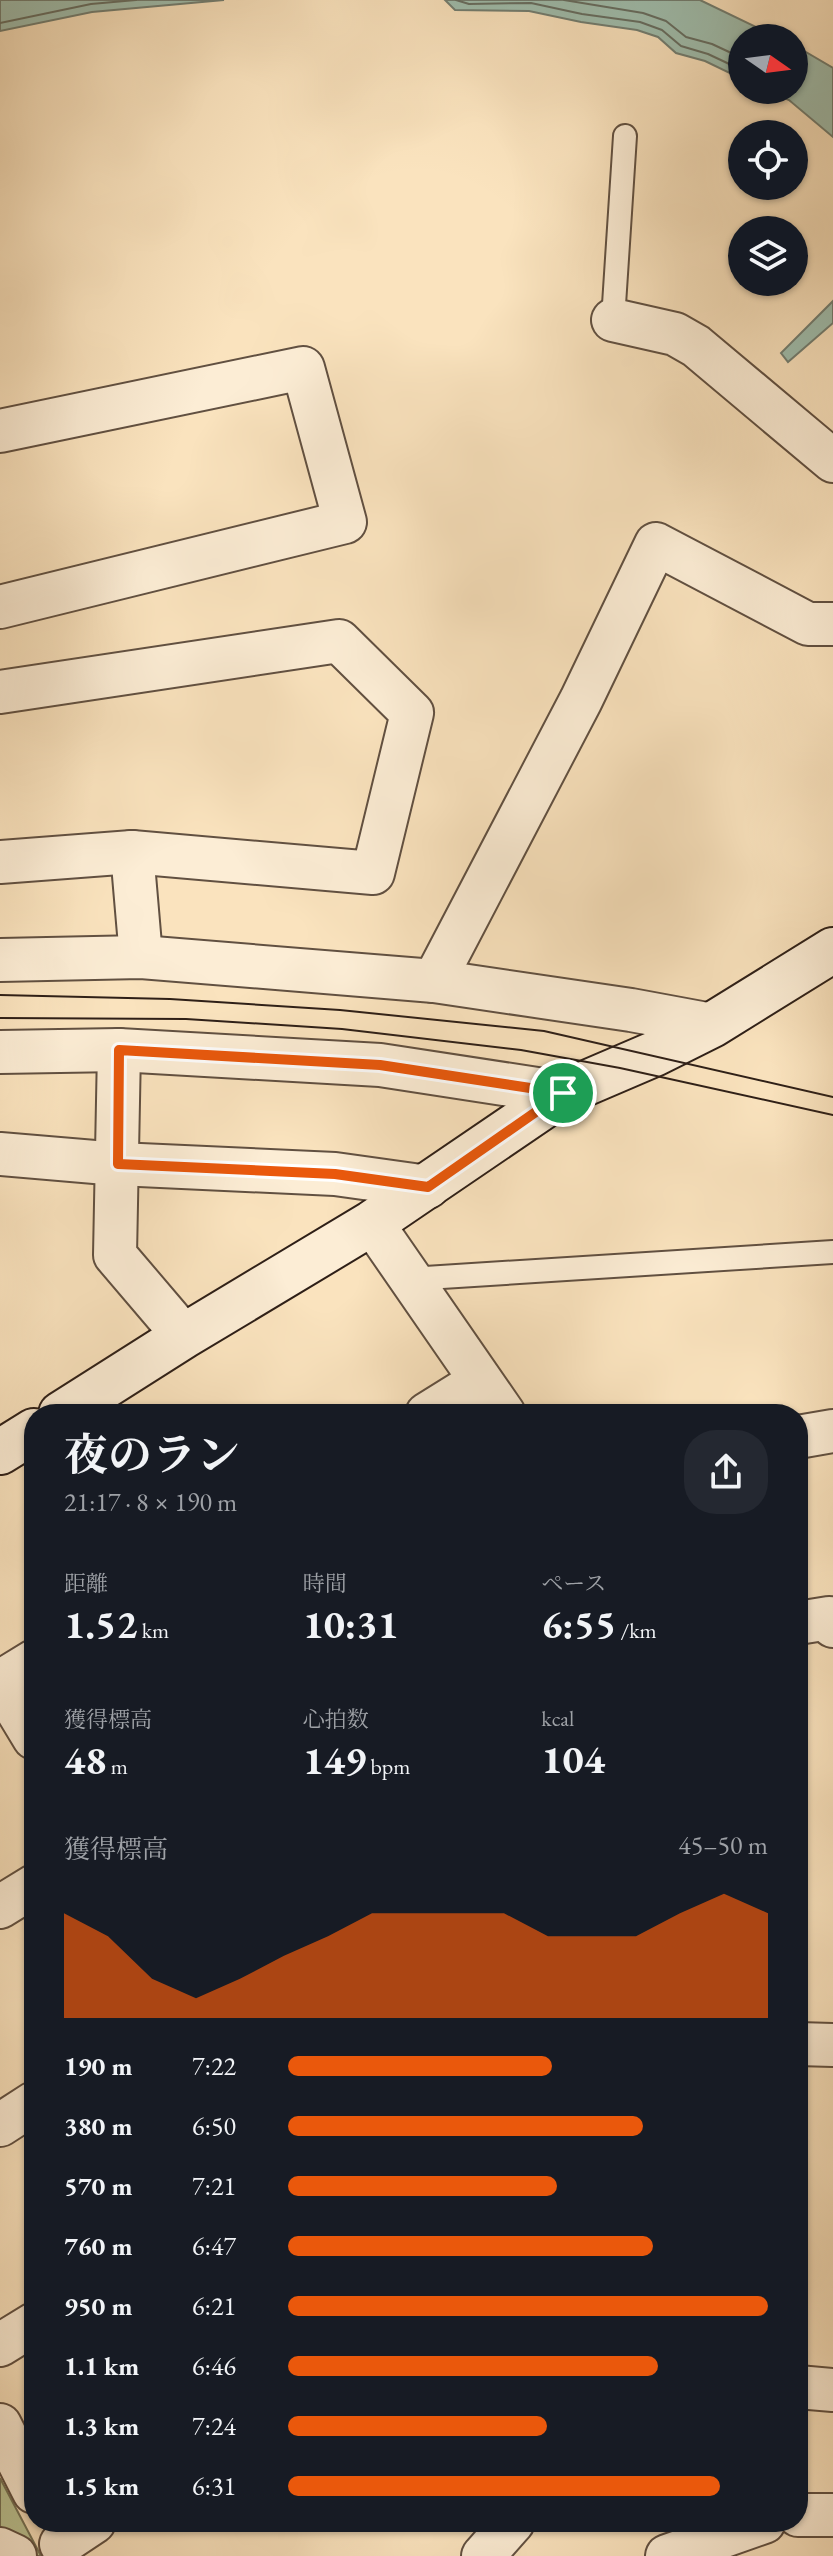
<!DOCTYPE html>
<html lang="ja">
<meta charset="utf-8">
<style>
body{margin:0;font-family:"EB Garamond","Noto Serif JP",serif;background:#242831;color:#f1f3f6;height:100vh;display:flex;flex-direction:column;font-size:30px;white-space:nowrap}
*{box-sizing:border-box;margin:0}
p{font-size:26px;color:#9ea1a6}
.icon{flex:none;width:44px;height:44px;fill:none;stroke:currentColor;stroke-width:2;stroke-linecap:round;stroke-linejoin:round}
.map{position:relative;flex:1;overflow:hidden}
.sheet{position:absolute;left:24px;top:1404px;width:784px;height:1128px;display:flex;flex-direction:column;background:#171b24;border-radius:32px;box-shadow:0 2px 6px #0004}
.sheet>*{flex:none}
.needle{width:52px;rotate:104deg}
.controls{position:absolute;left:728px;top:24px;display:grid;gap:16px}
.controls a{display:grid;place-items:center;width:80px;height:80px;border-radius:50%;background:#171b24;box-shadow:0 2px 6px #0004;font-size:40px}
.pin{position:absolute;display:grid;place-items:center;width:68px;height:68px;color:#fff;margin:-34px;border:4px solid #fff;border-radius:50%;box-shadow:0 2px 8px #0007}
.round{display:grid;place-items:center;flex:none;width:84px;height:84px;border-radius:32px;background:#242831}
.headline{display:flex;align-items:center;justify-content:space-between;height:136px;padding:0 40px}
h1{font-size:44px;font-weight:700;line-height:60px}
.stats{display:grid;grid-template-columns:repeat(3,1fr);gap:12px;height:136px;padding:8px 40px}
.stats div{display:grid;align-content:center}
.stats b{font-size:40px;font-weight:700}
.stats small{font-size:22px;font-weight:400}
.stats p{font-size:22px}
.chart{height:224px;padding:16px 40px}
.chart p{display:flex;justify-content:space-between}
.chart svg{width:100%;height:144px;margin-top:8px;fill:#ea580c;opacity:.7}
ul{padding:0 40px;list-style:none;font-size:26px}
li{display:grid;grid-template-columns:128px 96px 1fr;align-items:center;height:60px}
li i{height:20px;border-radius:10px;background:#ea580c}
.map>svg:first-child{display:block}
.green{fill:#bbc494;stroke:#747256;stroke-width:2}
.water{fill:#9fbeae;stroke:#727e72;stroke-width:2}
.lines{fill:none;stroke-linecap:round;stroke-linejoin:round}
.shore{stroke:#666e62;stroke-width:2}
.lane-casing{stroke:#615041;stroke-width:26}
.street-casing{stroke:#615041;stroke-width:46}
.secondary-casing{stroke:#2e1f17;stroke-width:48}
.lane{stroke:#fcedd5;stroke-width:22}
.street{stroke:#fcedd5;stroke-width:42}
.secondary{stroke:#fcedd5;stroke-width:44}
.tram{stroke:#2e1f17;stroke-width:2}
.route-casing{stroke:#fff;stroke-width:16}
.route{stroke:#ea580c;stroke-width:10}
</style>
<div class="map">
<svg width="833" height="2556" viewBox="0 0 833 2556">
<rect width="100%" height="100%" fill="#fae3be"/>
<filter id="stains"><feTurbulence type="fractalNoise" baseFrequency=".0025" numOctaves="4"/><feColorMatrix values="0 0 0 0 .2 0 0 0 0 .09 0 0 0 0 .02 0 0 0 .5 -.17"/></filter>
<radialGradient id="worn" r=".72"><stop offset=".6" stop-color="#630" stop-opacity="0"/><stop offset="1" stop-color="#630" stop-opacity=".3"/></radialGradient>
<path class="green" d="M0,2478L41,2556H0Z"/>
<g class="water">
<path d="M0,0H224L92,12L0,31Z"/>
<path d="M445,0H700L779,38H742V79L705,61L676,53L658,37L637,30L581,22L529,11L455,10Z"/>
<path d="M794,45L833,68V137L789,100L766,90H794Z"/>
<path d="M833,301V323L788,362L781,353Z"/>
</g>
<g class="lines">
<g class="shore">
<path d="M456,0L469,4L531,3L582,14L640,22L662,30L681,46L708,54L742,70"/>
<path d="M564,0L643,13L666,21L686,37L712,44L742,58"/>
<path d="M0,23L91,4L136,0"/>
</g>
<g class="lane-casing">
<g id="lane">
<path d="M613,320L625,136"/>
<path d="M410,1279L833,1252"/>
</g>
</g>
<g class="street-casing">
<g id="street">
<path d="M613,320L675,334L696,346L833,461"/>
<path d="M0,431L303,368L345,522L0,607"/>
<path d="M0,692L339,641L412,713L373,873L132,852L0,862"/>
<path d="M132,852L141,957"/>
<path d="M0,960L141,957L434,981L631,1010L712,1025"/>
<path d="M434,981L581,700L656,544L808,624H833"/>
<path d="M119,1050L115,1255L184,1336"/>
<path d="M0,1052L119,1050L380,1065L563,1093"/>
<path d="M0,1154L118,1164L335,1174L428,1187"/>
<path d="M372,1223L504,1414"/>
<path d="M427,1414L480,1381"/>
<path d="M798,1437L833,1431"/>
<path d="M798,1623L829,1618L833,1626"/>
<path d="M0,1682L34,1738"/>
<path d="M0,1682L34,1661"/>
<path d="M0,1907L34,1886"/>
<path d="M798,2044L833,2045"/>
<path d="M0,2125L34,2103"/>
<path d="M0,2345L34,2324"/>
<path d="M798,2387L833,2390"/>
<path d="M0,2425L34,2492"/>
<path d="M798,2515H833"/>
<path d="M61,2544L94,2522"/>
<path d="M0,2549L15,2556"/>
<path d="M483,2556L513,2522"/>
<path d="M667,2556L764,2522"/>
</g>
</g>
<g class="secondary-casing">
<g id="secondary">
<path d="M61,1414L184,1336L372,1223L563,1093L654,1054L712,1025L833,950"/>
<path d="M0,1452L34,1431"/>
</g>
</g>
<use href="#lane" class="lane"/>
<use href="#street" class="street"/>
<use href="#secondary" class="secondary"/>
<g class="tram">
<path d="M0,995L170,999L340,1010L544,1031L833,1097"/>
<path d="M0,1018L186,1019L342,1029L521,1050L620,1068L833,1115"/>
</g>
</g>
<g class="lines">
<g class="route-casing">
<path id="route" d="M119,1050L380,1065L563,1093L428,1187L335,1174L118,1164Z"/>
</g>
<use href="#route" class="route"/>
</g>
<rect width="100%" height="100%" filter="url(#stains)"/>
<rect width="100%" height="100%" fill="url(#worn)"/>
</svg>
<div class="controls">
<a><svg class="needle" viewBox="-14 -14 28 28"><path d="M0-13l5 13h-10z" fill="#e53935"/><path d="M0 13l5-13h-10z" fill="#9ea1a6"/></svg></a>
<a><svg class="icon" aria-label="locate" viewBox="0 0 24 24"><circle cx="12" cy="12" r="6"/><path d="M12 2v4M12 18v4M2 12h4M18 12h4"/></svg></a>
<a><svg class="icon" aria-label="layers" viewBox="0 0 24 24"><path d="M12 4l9 5-9 5-9-5zM3 14l9 5 9-5"/></svg></a>
</div>
<div class="pin" style="left:563px;top:1093px;background:#1e9e55"><svg class="icon" aria-label="arrive" viewBox="0 0 24 24"><path d="M6 21V4h12l-3 4 3 4H6"/></svg></div>
<section class="sheet">
<div class="headline"><div><h1>夜のラン</h1><p>21:17 · 8 × 190 m</p></div><a class="round"><svg class="icon" aria-label="share" viewBox="0 0 24 24"><path d="M12 15V3M7 8l5-5 5 5M5 13v7h14v-7"/></svg></a></div>
<div class="stats">
<div><p>距離</p><b>1.52<small> km</small></b></div>
<div><p>時間</p><b>10:31</b></div>
<div><p>ペース</p><b>6:55<small> /km</small></b></div>
</div>
<div class="stats">
<div><p>獲得標高</p><b>48<small> m</small></b></div>
<div><p>心拍数</p><b>149<small> bpm</small></b></div>
<div><p>kcal</p><b>104</b></div>
</div>
<div class="chart"><p><span>獲得標高</span>45–50 m</p>
<svg viewBox="0 0 160 44" preserveAspectRatio="none"><path d="M0 44V12L10 19L20 32L30 38L40 32L50 25L60 19L70 12L80 12L90 12L100 12L110 19L120 19L130 19L140 12L150 6L160 12V44z"/></svg>
</div>
<ul>
<li><b>190 m</b>7:22<i style="width:55%"></i></li>
<li><b>380 m</b>6:50<i style="width:74%"></i></li>
<li><b>570 m</b>7:21<i style="width:56%"></i></li>
<li><b>760 m</b>6:47<i style="width:76%"></i></li>
<li><b>950 m</b>6:21<i style="width:100%"></i></li>
<li><b>1.1 km</b>6:46<i style="width:77%"></i></li>
<li><b>1.3 km</b>7:24<i style="width:54%"></i></li>
<li><b>1.5 km</b>6:31<i style="width:90%"></i></li>
</ul>
</section>
</div>
